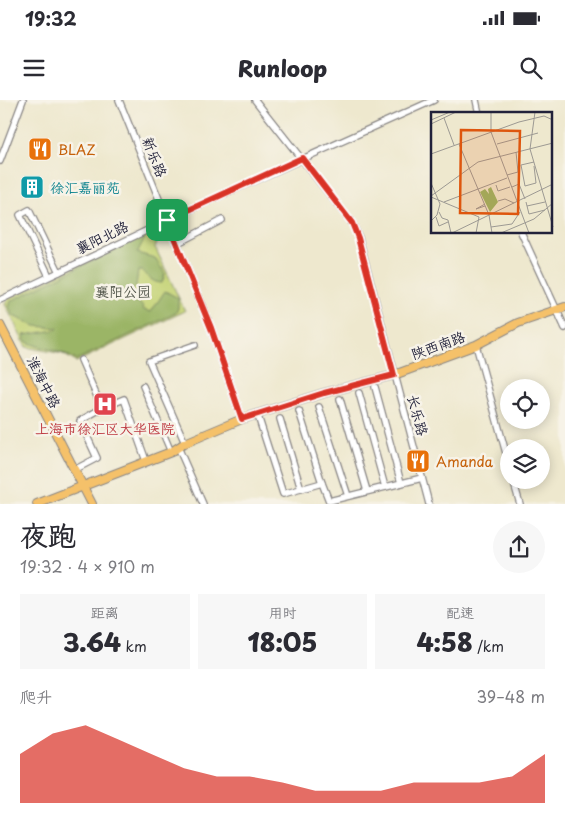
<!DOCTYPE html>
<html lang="zh">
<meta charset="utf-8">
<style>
body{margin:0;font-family:"Playpen Sans","LXGW WenKai TC",sans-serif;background:#f7f7f7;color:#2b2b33;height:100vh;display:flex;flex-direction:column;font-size:19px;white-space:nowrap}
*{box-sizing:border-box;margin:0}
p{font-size:16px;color:#7c7c81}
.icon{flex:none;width:28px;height:28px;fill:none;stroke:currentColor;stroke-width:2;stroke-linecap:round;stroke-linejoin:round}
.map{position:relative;height:404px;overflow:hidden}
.drawer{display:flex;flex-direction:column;background:#fff;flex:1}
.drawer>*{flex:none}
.fabs{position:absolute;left:500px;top:279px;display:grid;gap:10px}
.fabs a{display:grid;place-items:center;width:50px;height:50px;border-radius:50%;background:#fff;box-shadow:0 2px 12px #0003;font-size:25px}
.pin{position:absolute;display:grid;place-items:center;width:42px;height:42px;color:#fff;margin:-21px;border-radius:10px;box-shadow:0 2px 8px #0006}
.round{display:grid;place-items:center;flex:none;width:52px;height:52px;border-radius:26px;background:#f7f7f7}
.head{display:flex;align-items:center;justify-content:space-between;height:85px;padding:0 20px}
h1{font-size:28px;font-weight:800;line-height:38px}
.stats{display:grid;grid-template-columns:repeat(3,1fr);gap:8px;height:85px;padding:5px 20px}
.stats div{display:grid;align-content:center;border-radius:0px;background:#f7f7f7;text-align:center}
.stats b{font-size:25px;font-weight:800}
.stats small{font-size:14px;font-weight:400}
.stats p{font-size:14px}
.chart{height:140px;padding:10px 20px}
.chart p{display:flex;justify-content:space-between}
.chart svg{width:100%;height:90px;margin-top:5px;fill:#d93025;opacity:.7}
.status{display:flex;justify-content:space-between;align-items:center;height:35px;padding:0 25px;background:#fff;direction:ltr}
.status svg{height:14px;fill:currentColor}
header{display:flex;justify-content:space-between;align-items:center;height:65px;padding:0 20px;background:#fff;font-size:22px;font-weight:800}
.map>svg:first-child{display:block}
.green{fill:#c4d375;stroke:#737a58}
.forest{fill:#9bb566;stroke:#5e6c50}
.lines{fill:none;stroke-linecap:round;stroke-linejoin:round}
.minor-casing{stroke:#888584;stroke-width:8}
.major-casing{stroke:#888584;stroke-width:10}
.minor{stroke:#fff;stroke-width:5.5}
.major{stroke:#f5c16b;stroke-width:8}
.route-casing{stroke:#fff;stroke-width:10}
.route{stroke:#d93025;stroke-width:6}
.labels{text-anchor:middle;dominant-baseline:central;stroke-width:5;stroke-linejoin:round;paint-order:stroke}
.food-label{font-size:14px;fill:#c56008;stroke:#f7f3e8;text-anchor:start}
.street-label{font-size:14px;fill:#22223b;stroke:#f7f3e8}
.culture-label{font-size:14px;fill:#0d838f;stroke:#f7f3e8;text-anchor:start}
.park-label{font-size:14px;fill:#53574c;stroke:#f7f3e8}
.health-label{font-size:14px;fill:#be3a42;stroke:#f7f3e8}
.inset-road{fill:none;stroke:#9c9993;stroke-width:1}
.view{fill:#de560e;fill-opacity:0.15;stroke:#de560e;stroke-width:2.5}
.inset-edge{fill:none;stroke:#22223b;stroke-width:2.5}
</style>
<div class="status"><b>19:32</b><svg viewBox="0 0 49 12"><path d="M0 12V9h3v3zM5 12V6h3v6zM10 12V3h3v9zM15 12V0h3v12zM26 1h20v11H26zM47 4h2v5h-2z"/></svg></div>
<header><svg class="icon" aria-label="menu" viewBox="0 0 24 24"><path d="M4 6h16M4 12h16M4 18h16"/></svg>Runloop<svg class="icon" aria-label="search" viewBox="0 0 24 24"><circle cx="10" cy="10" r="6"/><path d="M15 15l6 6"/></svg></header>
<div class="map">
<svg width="565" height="404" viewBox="0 0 565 404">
<rect width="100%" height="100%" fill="#f7f3e8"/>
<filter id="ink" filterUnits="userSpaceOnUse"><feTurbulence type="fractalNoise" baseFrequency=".02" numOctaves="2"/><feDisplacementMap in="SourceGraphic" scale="10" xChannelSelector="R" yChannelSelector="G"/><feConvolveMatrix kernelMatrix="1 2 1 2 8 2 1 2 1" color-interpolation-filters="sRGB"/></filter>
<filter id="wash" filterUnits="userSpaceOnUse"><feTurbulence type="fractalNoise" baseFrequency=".0096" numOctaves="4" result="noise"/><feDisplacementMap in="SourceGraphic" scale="20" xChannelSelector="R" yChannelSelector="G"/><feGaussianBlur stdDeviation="1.12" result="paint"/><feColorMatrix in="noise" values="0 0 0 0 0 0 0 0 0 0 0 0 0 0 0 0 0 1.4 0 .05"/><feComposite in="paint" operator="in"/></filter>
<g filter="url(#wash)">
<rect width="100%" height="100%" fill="#eee8ce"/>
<path class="green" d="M161,125L165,127L167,134L159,138L155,147L185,211L76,262L63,254L26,247L5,204L8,199Z"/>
<path class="forest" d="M141,136L145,138L137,153L155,158L165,174L162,183C153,183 148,177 143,171H138L136,186L130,193V200C138,201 141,203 144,210L151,212L165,191L178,198V208L176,213L76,260C60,249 42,250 25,241L24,235L56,230L58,228L35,226L13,216L9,207L11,201Z"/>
</g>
<g filter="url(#ink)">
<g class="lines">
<g class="minor-casing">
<g id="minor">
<path d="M119,0L211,228L242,319"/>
<path d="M255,0L352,123L359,138L429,404"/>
<path d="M476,0L479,14"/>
<path d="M0,61L23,0"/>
<path d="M521,132L565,228"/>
<path d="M176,144L222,120"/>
<path d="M49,176L20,115L29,110L59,172"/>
<path d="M0,200L211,100L434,0"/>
<path d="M476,245L509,364"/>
<path d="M143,286L171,352"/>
<path d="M375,287L401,383"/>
<path d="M359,293L385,387"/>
<path d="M340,299L367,391"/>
<path d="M319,307L348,396"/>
<path d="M102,308L124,299L146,361"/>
<path d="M299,311L322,383"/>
<path d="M257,313L283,394L322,383L329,401L422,378"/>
<path d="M280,319L301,389"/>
<path d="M185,343L149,261L195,245"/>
<path d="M178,347L203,404"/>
<path d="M74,370L97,358L80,321L102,308L81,260"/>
<path d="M513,380L520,404"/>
</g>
</g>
<g class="major-casing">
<g id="major">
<path d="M0,225L92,404"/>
<path d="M37,404L171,352L185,343L242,319L324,293L394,275L476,245L518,223L565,207"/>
</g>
</g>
<use href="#minor" class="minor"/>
<use href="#major" class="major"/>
</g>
</g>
<g class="lines" filter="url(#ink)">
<g class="route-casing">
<path id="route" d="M302,58L352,123L358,138L394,275L324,293L242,319L211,228L167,120Z"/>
</g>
<use href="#route" class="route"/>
</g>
<defs>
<g id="restaurant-square" transform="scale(1.25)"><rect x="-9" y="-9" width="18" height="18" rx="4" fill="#e8710a" stroke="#f7f3e8"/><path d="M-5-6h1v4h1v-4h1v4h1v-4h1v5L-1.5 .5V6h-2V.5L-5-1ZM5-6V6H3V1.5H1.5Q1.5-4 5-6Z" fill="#fff"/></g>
<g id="building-square" transform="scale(1.25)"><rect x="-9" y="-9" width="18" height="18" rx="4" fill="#0f9aa8" stroke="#f7f3e8"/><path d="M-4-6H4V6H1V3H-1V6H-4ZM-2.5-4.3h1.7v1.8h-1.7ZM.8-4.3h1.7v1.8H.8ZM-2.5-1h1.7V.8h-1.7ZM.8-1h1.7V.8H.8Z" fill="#fff"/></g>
<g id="hospital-square" transform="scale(1.25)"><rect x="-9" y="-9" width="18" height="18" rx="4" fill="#e0444e" stroke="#f7f3e8"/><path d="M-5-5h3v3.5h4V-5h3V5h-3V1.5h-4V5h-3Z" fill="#fff"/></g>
</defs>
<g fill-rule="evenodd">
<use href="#restaurant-square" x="40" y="49"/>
<use href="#building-square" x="32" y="87"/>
<use href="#hospital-square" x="105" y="304"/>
<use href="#restaurant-square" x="418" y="361"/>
</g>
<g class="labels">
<g class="food-label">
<text x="58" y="49">BLAZ</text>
<text x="436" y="361">Amanda</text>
</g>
<g class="street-label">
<text transform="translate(155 57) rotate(68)">新乐路</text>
<text transform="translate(102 137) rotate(-26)">襄阳北路</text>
<text transform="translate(438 245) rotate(-20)">陕西南路</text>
<text transform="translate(44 282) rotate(63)">淮海中路</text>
<text transform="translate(418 315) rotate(75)">长乐路</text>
</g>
<g class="culture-label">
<text x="50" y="87">徐汇嘉丽苑</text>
</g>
<g class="park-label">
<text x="123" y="191">襄阳公园</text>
</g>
<g class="health-label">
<text x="105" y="328">上海市徐汇区大华医院</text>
</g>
</g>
<g transform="translate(431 12)">
<rect width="121" height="121" fill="#eee8ce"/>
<path d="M60,75L67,90L59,100L49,80L54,77L58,82L57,77Z" fill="#9bb566"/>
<path class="inset-road" d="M60,0V20L98,121M104,0L99,37L122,115M13,6L23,33M0,8L19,0M0,12L25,0M28,32L58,103L61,121M66,32L107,21M0,42L88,10L113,4L122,8M103,50L90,53L94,74L105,71L103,54M76,63L87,60L85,40M0,71L9,92L6,103L0,109M65,73L67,79L79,75M81,75L88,72L94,87M0,84L47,50L122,31M0,85L48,105L45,121M67,89L74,87L83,91M13,90L76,66M95,90L98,102L114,98M54,92L45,97L54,94M96,94L114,90M8,100L11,106L17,108L20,121M5,105L8,114L17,110M60,115L81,112L89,100M21,121L122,72M70,121L103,107L122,91"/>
<path class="view" d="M30,18L89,19L87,102L29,101Z"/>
<rect width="121" height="121" class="inset-edge"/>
</g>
</svg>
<div class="fabs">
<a><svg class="icon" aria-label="locate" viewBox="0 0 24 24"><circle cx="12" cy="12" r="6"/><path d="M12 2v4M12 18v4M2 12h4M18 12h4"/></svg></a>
<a><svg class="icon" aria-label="layers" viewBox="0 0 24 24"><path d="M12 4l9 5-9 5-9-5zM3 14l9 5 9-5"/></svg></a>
</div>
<div class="pin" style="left:167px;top:120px;background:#1e9e55"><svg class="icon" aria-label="arrive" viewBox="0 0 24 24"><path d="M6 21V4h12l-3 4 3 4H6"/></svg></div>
</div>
<section class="drawer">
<div class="head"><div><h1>夜跑</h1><p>19:32 · 4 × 910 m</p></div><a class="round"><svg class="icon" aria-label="share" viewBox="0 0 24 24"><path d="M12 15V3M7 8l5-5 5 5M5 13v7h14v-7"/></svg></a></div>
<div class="stats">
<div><p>距离</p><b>3.64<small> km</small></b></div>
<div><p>用时</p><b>18:05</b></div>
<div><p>配速</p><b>4:58<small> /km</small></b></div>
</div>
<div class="chart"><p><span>爬升</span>39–48 m</p>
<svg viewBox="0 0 160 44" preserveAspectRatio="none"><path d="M0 44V20L10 10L20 6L30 13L40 20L50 27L60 31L70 31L80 34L90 38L100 38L110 38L120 34L130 34L140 34L150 31L160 20V44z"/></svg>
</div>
</section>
